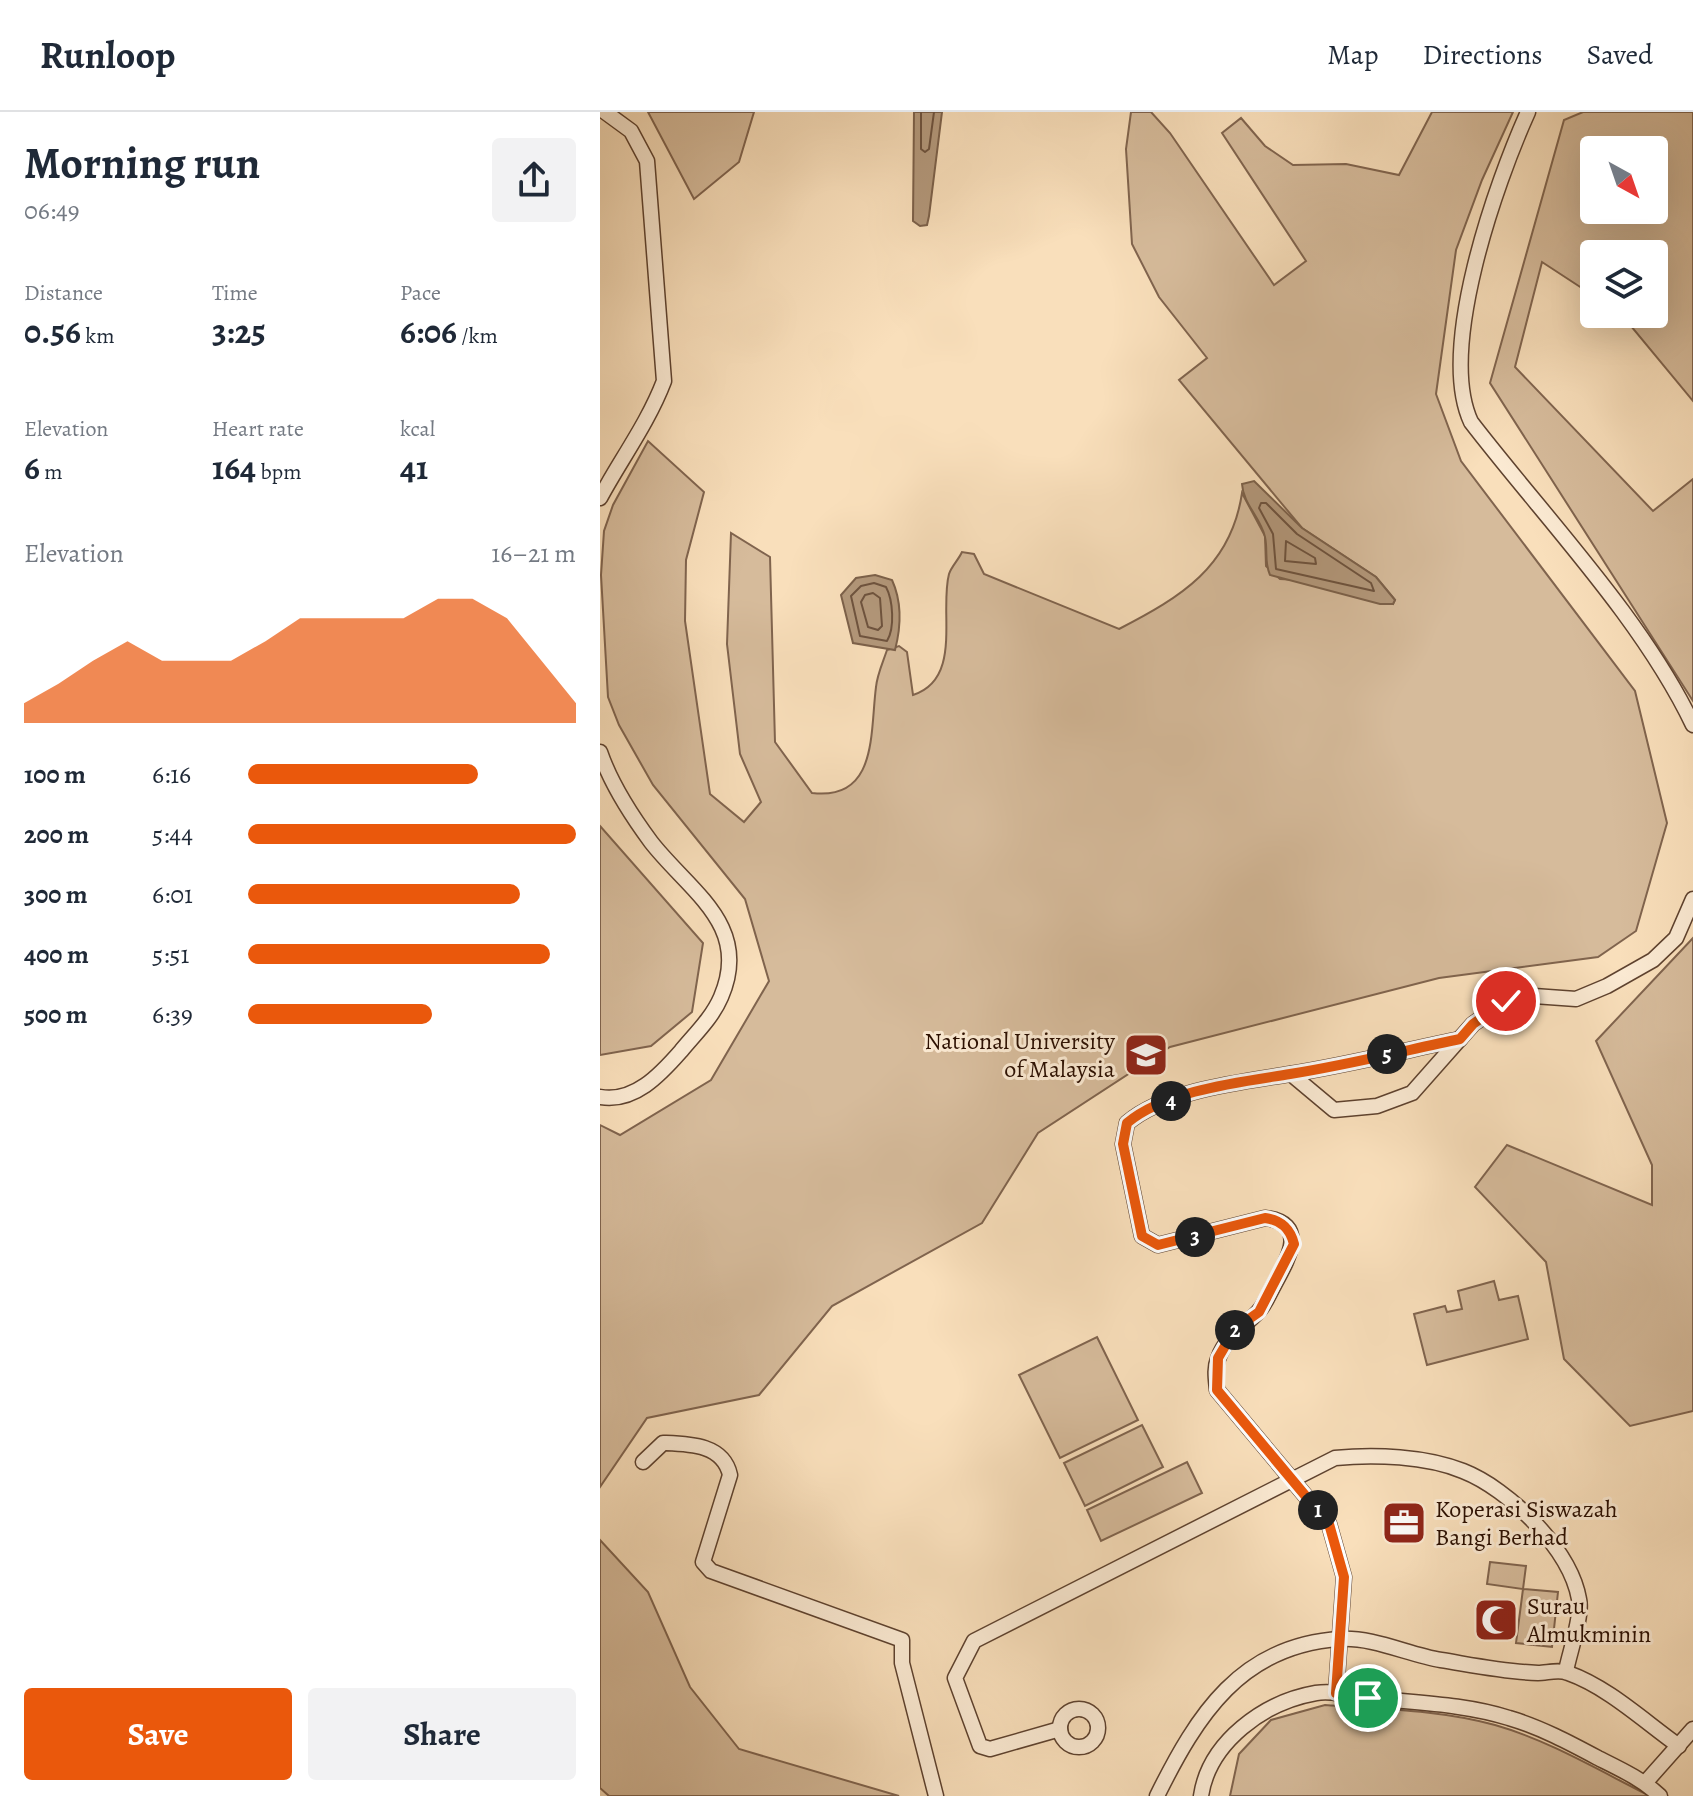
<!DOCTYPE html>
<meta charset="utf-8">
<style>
body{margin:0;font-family:Alegreya,serif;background:#f2f2f3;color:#1f2937;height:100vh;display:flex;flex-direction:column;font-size:30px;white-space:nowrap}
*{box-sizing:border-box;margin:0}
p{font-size:26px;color:#747a83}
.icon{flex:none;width:44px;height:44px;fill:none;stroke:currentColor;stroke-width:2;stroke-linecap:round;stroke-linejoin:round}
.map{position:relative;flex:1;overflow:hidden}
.details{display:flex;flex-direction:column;background:#fff;width:600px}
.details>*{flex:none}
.needle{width:52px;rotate:140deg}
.buttons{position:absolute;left:980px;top:24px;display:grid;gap:16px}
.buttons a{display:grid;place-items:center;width:88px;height:88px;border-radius:8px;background:#fff;box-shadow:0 8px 32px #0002;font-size:40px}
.pin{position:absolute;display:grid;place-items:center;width:68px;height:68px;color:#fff;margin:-34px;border:4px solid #fff;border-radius:50%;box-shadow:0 2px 8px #0007}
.km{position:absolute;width:40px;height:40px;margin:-20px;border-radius:50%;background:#222;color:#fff;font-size:22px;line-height:40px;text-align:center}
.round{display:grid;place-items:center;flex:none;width:84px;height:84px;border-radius:8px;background:#f2f2f3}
.summary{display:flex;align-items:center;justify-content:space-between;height:136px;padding:0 24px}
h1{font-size:44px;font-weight:700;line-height:60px}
.metrics{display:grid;grid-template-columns:repeat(3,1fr);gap:12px;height:136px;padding:8px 24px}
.metrics div{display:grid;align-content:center}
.metrics b{font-size:34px;font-weight:700}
.metrics small{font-size:22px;font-weight:400}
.metrics p{font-size:22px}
.chart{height:224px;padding:16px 24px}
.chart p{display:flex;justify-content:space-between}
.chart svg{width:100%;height:144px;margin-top:8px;fill:#ea580c;opacity:.7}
.primary-button{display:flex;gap:16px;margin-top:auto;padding:16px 24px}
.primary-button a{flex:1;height:92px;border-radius:8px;background:#ea580c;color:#fff;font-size:32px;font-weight:700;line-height:92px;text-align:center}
.primary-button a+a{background:#f2f2f3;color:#1f2937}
ul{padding:0 24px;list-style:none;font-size:26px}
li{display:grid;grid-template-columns:128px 96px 1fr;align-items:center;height:60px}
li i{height:20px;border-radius:10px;background:#ea580c}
header{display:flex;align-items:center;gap:48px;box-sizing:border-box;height:112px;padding:0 40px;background:#fff;border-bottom:2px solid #e0e1e3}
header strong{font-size:38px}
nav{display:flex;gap:44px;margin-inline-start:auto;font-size:28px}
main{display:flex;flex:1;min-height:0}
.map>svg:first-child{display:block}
.green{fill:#d6bb9b;stroke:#80644e;stroke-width:2;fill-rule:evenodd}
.water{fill:#b3987b;stroke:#7c614a;stroke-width:2}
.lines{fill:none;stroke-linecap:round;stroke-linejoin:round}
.shore{stroke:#6e533e;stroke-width:2}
.street-casing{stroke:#5e422f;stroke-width:17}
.street{stroke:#fbead3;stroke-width:14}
.route-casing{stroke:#fff;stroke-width:16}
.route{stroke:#ea580c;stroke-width:10}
.labels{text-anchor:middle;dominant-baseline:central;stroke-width:6;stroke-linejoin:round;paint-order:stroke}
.poi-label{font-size:24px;fill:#2a0e00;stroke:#fbead3;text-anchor:start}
</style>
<header>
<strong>Runloop</strong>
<nav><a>Map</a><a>Directions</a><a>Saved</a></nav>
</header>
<main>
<section class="details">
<div class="summary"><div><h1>Morning run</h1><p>06:49</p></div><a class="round"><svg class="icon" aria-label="share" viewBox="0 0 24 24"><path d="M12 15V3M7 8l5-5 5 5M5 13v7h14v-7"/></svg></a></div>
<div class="metrics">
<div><p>Distance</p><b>0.56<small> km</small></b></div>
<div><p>Time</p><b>3:25</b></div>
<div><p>Pace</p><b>6:06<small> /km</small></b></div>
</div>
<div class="metrics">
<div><p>Elevation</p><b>6<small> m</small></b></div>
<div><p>Heart rate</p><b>164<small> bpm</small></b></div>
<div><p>kcal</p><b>41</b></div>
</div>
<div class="chart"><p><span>Elevation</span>16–21 m</p>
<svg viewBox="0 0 160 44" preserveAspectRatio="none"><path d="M0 44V38L10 32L20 25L30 19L40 25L50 25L60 25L70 19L80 12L90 12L100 12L110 12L120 6L130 6L140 12L150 25L160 38V44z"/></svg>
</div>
<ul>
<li><b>100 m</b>6:16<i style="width:70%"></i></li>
<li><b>200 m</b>5:44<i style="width:100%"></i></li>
<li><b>300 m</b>6:01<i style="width:83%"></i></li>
<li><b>400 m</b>5:51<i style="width:92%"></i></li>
<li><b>500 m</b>6:39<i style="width:56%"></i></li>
</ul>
<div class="primary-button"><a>Save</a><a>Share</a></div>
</section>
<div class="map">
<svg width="1093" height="1684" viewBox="0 0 1093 1684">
<rect width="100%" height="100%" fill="#f9dfbb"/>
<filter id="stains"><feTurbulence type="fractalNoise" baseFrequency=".0025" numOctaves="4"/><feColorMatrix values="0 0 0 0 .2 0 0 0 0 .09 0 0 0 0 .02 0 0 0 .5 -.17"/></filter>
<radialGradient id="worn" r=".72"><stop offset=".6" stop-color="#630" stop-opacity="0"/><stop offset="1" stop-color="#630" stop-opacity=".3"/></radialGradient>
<g class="green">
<path d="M48,0H154L139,50L94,87Z"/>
<path d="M531,0H551L570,21L674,173L706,149L622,21L641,6L665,34L693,53L746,52L799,63L832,0H913L882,68L856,138L836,282L861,349L1035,579L1067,711L1036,819L998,845L839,866L570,935L438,1021L382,1111L232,1194L159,1283L47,1306L0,1375V1013L20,1023L111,968L169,869L145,787L53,673L19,613L8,585L1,463L4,419L13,393L48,329L104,380L86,448L85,509L110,682L144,710L161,690L140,642L127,532L131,421L170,445L175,630L212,681C278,689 270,620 276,575C277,563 283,550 287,538L299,534L307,540L313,583C363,567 339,499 349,462C351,455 359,447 362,440L374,442L384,462L519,517C581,485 631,455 642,381L665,424L666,454L680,467L698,468L793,492L795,488L776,465L702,416L579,268L607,246L559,185L532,132L526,37Z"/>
<path d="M983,0H1093V289L1021,202H1054V142H994V184L942,150L915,255L1053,399L1093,367V589L890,271L964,8ZM994,38H1054V98H994Z"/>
<path d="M0,714L103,831L92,900L51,934L0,943Z"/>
<path d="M1093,826V1299L1030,1314L964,1247L946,1150L875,1075L907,1033L1052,1093V1053L996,929Z"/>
<path d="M894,1169L899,1188L918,1184L928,1227L827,1253L814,1202L845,1194L847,1200L862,1197L858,1179Z"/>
<path d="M497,1225L538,1308L460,1346L419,1263Z"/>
<path d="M542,1313L563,1355L485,1394L464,1351Z"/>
<path d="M587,1350L602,1381L501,1429L487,1398Z"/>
<path d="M0,1428L48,1480L90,1575L139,1637L299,1684H9L0,1676Z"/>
<path d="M890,1450L926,1454L923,1477L958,1480L952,1535L916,1531L923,1477L887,1472Z"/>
<path d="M725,1593C781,1597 841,1598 895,1613C948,1628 1000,1659 1050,1684H630L639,1642L671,1608Z"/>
</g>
<g class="water">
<path d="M314,0H342L329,104L327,113L320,114L313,109Z"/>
<path d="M654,369L702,416L776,465L795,488L793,492H780L670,463C664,450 668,439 665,425C661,406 643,392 642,372Z"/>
<path d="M275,463L292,468C302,490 301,515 295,538L253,531L241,483L256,466Z"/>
</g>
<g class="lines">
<g class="shore">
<path d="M321,0V37L325,40L329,37L334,0"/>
<path d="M661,391H666L697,422L771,471L774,479L676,457L673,422L659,396Z"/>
<path d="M686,429L715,446L716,452L685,449Z"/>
<path d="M274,471L286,475C293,488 295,516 287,529L260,524L251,484L261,474Z"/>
<path d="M273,481L280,486L282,514L278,518L268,515L261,490L265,483Z"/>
</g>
<g class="street-casing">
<g id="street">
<path d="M928,0C896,71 837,237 871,310C944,405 1042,506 1093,613"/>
<path d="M0,386C21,347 48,311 64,269L47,49L31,19L5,0"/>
<path d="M0,640C11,672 31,703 51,730C89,779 152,813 121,885C112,906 95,922 81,939C60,963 34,991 0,985"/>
<path d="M691,962L734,998L777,994L812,981L873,912L906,889L934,884L976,887L1007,874L1053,848L1076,826L1093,787"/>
<path d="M43,1350L63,1331C89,1332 123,1332 130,1363L103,1450L111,1459L302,1528V1551L336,1684"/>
<path d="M736,1581L744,1465L729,1412L617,1278C616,1267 614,1257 618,1247C626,1224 643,1216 658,1200C665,1193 669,1182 674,1173C687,1149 710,1111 665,1106L558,1133L542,1124L523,1032L527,1011C566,978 641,970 690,962C747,953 803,939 860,927"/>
<circle cx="479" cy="1616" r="19"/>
<path d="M460,1617L390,1637L380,1634L355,1566L374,1529L735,1346C774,1342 826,1344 863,1359C909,1377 970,1437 979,1487C983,1503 969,1542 966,1559"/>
<path d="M1045,1671L1093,1617"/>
<path d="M557,1684C597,1603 641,1533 740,1527C774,1525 809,1543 841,1548C872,1553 906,1560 938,1561C947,1561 959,1557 968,1561C1008,1575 1045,1610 1079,1634"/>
<path d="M601,1684C609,1630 664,1590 716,1581C734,1578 753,1584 771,1586C817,1591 865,1592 909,1606C940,1615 970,1631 998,1646C1020,1657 1042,1667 1060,1684"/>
</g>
</g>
<use href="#street" class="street"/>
</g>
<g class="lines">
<g class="route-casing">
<path id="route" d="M768,1586L736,1581L744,1465L729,1412L617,1278L618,1246L635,1217L659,1200L694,1132C690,1116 681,1108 665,1106L558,1133L542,1124L523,1032L527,1011C566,978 641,970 690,962C747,953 803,939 860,927L873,912L906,889"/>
</g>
<use href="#route" class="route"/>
</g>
<defs>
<g id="university-square" transform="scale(2.3)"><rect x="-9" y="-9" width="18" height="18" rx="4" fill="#8f2418" stroke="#fbead3"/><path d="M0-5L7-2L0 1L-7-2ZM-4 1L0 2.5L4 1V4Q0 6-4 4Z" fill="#fff"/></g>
<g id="office-square" transform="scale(2.3)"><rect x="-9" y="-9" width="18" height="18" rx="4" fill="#8f2418" stroke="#fbead3"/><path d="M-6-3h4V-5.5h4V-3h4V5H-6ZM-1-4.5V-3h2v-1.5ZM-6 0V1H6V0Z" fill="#fff"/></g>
<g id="mosque-square" transform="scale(2.3)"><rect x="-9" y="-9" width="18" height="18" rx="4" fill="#8f2418" stroke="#fbead3"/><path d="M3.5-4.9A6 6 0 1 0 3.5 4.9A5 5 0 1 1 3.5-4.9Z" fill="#fff"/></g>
</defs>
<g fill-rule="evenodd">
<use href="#university-square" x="546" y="943"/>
<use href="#office-square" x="804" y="1411"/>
<use href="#mosque-square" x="896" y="1508"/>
</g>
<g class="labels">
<g class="poi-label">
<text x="515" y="929" text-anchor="end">National University<tspan x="515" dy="28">of Malaysia</tspan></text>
<text x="835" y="1397">Koperasi Siswazah<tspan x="835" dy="28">Bangi Berhad</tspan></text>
<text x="927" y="1494">Surau<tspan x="927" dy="28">Almukminin</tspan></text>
</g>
</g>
<rect width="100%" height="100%" filter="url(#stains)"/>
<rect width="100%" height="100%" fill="url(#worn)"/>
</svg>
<div class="buttons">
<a><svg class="needle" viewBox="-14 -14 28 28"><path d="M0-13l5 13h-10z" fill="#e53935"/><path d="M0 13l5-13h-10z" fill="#747a83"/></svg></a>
<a><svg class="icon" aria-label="layers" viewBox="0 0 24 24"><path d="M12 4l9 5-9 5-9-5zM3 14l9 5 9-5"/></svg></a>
</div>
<div class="pin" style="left:768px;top:1586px;background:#1e9e55"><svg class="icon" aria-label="arrive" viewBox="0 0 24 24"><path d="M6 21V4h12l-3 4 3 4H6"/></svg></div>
<div class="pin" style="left:906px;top:889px;background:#d93025"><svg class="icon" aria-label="check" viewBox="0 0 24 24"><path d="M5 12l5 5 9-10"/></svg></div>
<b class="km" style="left:718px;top:1398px">1</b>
<b class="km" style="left:635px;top:1218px">2</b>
<b class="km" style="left:595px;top:1125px">3</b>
<b class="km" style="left:571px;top:989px">4</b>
<b class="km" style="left:787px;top:942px">5</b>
</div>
</main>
